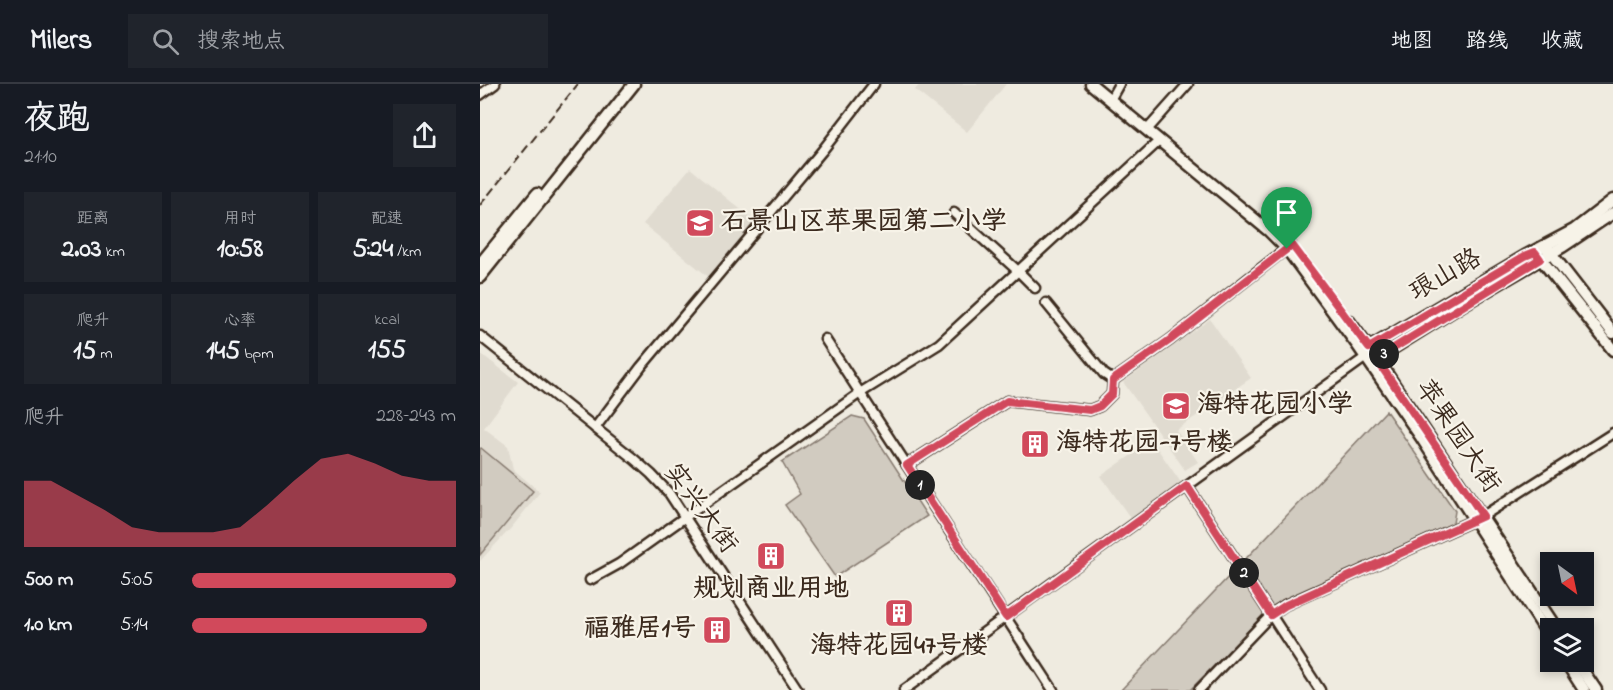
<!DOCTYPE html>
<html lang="zh">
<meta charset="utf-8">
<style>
body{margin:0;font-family:"Indie Flower","LXGW WenKai TC",sans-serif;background:#20242c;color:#f1f3f6;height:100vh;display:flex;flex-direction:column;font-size:22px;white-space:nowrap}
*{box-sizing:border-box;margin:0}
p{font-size:20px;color:#9ea1a6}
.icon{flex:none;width:33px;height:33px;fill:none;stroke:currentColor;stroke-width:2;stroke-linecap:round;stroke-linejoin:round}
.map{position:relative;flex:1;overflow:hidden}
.side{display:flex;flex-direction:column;background:#171b24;width:480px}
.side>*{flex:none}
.needle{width:39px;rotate:147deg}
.fabs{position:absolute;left:1060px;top:468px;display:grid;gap:12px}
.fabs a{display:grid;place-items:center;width:54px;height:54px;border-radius:0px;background:#171b24;box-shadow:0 3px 9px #0003;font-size:30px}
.pin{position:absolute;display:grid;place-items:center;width:51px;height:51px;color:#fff;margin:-62px -26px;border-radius:50% 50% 50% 0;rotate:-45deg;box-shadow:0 0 6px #0007}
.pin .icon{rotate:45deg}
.km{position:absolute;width:30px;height:30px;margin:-15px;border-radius:50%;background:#222;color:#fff;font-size:16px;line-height:30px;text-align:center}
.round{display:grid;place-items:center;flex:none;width:63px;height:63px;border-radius:0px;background:#20242c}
.headline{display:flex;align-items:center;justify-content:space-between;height:102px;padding:0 24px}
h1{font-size:33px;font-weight:800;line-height:45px}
.stats{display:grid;grid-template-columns:repeat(3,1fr);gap:9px;height:102px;padding:6px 24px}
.stats div{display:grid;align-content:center;border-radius:0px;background:#20242c;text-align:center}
.stats b{font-size:26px;font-weight:800}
.stats small{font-size:16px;font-weight:400}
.stats p{font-size:16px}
.chart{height:168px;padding:12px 24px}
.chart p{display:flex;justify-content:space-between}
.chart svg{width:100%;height:108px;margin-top:6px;fill:#d1495b;opacity:.7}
ul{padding:0 24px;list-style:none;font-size:20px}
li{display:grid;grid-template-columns:96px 72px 1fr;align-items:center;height:45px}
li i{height:15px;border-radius:8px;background:#d1495b}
header{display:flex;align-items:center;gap:36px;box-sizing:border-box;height:84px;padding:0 30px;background:#171b24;border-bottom:2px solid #363941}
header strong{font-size:28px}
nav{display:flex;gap:33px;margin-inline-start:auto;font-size:21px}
.search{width:420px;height:54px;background:#20242c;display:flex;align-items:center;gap:15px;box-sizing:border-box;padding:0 21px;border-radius:0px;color:#9ea1a6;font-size:22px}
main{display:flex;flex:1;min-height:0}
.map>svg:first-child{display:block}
.built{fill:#e0dbd0}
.green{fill:#d1cbc0;stroke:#867a6f;stroke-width:1.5}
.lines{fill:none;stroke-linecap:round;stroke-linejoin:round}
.minor-casing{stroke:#3b2a1e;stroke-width:13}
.major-casing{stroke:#3b2a1e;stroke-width:15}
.minor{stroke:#f7f3e8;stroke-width:8}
.major{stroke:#f7f3e8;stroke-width:10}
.rail{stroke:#3b2a1e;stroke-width:2;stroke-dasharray:9 4.5;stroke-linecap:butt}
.route-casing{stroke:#fff;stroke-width:12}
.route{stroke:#d1495b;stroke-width:8}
.labels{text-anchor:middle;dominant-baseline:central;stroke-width:4.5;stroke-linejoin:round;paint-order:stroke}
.poi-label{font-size:26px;font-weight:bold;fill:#3b2a1e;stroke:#f7f3e8;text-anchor:start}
.street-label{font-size:26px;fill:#3b2a1e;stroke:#f7f3e8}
</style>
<header>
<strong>Milers</strong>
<div class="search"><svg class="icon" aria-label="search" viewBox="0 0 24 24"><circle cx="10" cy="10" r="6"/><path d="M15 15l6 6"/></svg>搜索地点</div>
<nav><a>地图</a><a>路线</a><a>收藏</a></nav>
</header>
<main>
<section class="side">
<div class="headline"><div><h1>夜跑</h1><p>21:10</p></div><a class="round"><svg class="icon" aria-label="share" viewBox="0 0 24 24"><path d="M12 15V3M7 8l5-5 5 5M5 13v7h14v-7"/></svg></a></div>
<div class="stats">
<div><p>距离</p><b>2.03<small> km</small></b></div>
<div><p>用时</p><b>10:58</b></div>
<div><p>配速</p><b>5:24<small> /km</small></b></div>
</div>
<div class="stats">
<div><p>爬升</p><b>15<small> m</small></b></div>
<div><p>心率</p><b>145<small> bpm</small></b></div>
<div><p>kcal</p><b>155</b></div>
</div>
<div class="chart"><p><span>爬升</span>228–243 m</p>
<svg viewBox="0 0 160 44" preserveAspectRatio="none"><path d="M0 44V17L10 17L20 23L30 29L40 36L50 38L60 38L70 38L80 36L90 27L100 17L110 8L120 6L130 10L140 15L150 17L160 17V44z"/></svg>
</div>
<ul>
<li><b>500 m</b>5:05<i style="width:100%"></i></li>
<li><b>1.0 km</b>5:14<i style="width:89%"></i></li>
</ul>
</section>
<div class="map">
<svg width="1133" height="606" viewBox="0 0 1133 606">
<rect width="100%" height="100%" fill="#efebe0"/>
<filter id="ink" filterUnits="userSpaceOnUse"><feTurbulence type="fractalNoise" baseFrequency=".0167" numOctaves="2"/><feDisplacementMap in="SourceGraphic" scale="12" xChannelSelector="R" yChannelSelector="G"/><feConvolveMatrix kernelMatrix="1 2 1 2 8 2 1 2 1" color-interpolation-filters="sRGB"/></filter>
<g filter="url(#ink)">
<g class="built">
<path d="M440,0H526L487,48L435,6Z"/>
<path d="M210,84L276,138L230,194L163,140Z"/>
<path d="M730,235L771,294L696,346L718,378L705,386L643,298Z"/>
<path d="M0,269L38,298L4,344L28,362L33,385L60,408L32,443L0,477Z"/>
<path d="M672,357L702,400L651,435L621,392Z"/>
</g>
<g class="green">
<path d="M906,327L975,427L973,439L794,521L710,606H641Z"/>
<path d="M372,332L384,335L447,432L355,493L305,421L320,410L302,378Z"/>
<path d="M1,364L53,407L0,471V365Z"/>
</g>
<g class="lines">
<g class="minor-casing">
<g id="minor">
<path d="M0,11L15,0"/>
<path d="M630,16L639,0"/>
<path d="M667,46L708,0"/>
<path d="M474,129L538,187L555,204"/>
<path d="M566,219L624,290L633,296"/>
<path d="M0,252L154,375L171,390L189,409L318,606"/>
<path d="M345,255L573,606"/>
<path d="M115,344L161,283L342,67L394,0"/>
<path d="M427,381L527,317L610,326L620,322L632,310L633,296L690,256L811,161"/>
<path d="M707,402L840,606"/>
<path d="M110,496L139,480L380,309L459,260L679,57"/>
<path d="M424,606L886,273"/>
<path d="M719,606L791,531L805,521L1003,432L1133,349"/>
</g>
</g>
<g class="major-casing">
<g id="major">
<path d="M611,0L789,147L807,165L876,259L941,353L1071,555"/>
<path d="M1067,164L1133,249"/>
<path d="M1057,170L1133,266"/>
<path d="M0,180L57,110"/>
<path d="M0,193L154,0"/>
<path d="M869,237L901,281L1076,544"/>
<path d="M887,268L889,264L1045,172L1094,146L1133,116"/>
<path d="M889,273L904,270L984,220L1082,163L1133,129"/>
<path d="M1086,578L1104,606"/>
<path d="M1097,578L1116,606"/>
</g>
</g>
<use href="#minor" class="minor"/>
<use href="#major" class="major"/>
<path class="rail" d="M0,121L98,0"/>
</g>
</g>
<g class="lines" filter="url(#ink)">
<g class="route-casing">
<path id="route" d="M812,161L889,264L1045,172L1055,168L1060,175L904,270L895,273L1003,432L806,521L791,531L707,402L526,533L427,381L527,317L610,326L620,322L632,310L633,296L690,256Z"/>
</g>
<use href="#route" class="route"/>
</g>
<defs>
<g id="school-square" transform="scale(1.5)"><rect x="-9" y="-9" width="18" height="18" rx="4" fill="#d1495b" stroke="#f7f3e8"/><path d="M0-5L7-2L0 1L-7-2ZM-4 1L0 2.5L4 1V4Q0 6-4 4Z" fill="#fff"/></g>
<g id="building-square" transform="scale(1.5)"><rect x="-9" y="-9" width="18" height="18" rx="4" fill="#d1495b" stroke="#f7f3e8"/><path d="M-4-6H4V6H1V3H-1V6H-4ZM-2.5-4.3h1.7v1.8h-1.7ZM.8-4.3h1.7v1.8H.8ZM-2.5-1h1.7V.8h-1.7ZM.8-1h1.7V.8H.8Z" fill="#fff"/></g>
</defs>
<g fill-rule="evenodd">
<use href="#school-square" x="220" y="139"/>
<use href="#school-square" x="696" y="322"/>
<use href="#building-square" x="555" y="360"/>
<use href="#building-square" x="291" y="472"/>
<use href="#building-square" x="419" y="529"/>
<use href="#building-square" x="237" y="546"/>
</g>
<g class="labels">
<g class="poi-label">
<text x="241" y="139">石景山区苹果园第二小学</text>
<text x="717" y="322">海特花园小学</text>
<text x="576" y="360">海特花园-7号楼</text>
<text x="291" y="506" text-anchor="middle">规划商业用地</text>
<text x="216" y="546" text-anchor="end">福雅居1号</text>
<text x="419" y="563" text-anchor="middle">海特花园47号楼</text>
</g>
<g class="street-label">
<text transform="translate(966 192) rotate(-30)">琅山路</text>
<text transform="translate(977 353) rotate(56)">苹果园大街</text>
<text transform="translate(220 425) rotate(54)">实兴大街</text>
</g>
</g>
</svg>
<div class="fabs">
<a><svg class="needle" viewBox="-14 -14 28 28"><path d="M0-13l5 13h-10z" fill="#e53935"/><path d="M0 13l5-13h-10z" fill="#9ea1a6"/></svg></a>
<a><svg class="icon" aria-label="layers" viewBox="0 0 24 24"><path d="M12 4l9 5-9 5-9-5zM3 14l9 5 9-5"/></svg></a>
</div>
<div class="pin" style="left:807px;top:165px;background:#1e9e55"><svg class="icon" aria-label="arrive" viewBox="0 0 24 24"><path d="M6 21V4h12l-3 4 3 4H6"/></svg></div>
<b class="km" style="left:440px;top:401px">1</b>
<b class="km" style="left:764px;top:489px">2</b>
<b class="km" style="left:904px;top:270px">3</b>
</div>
</main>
